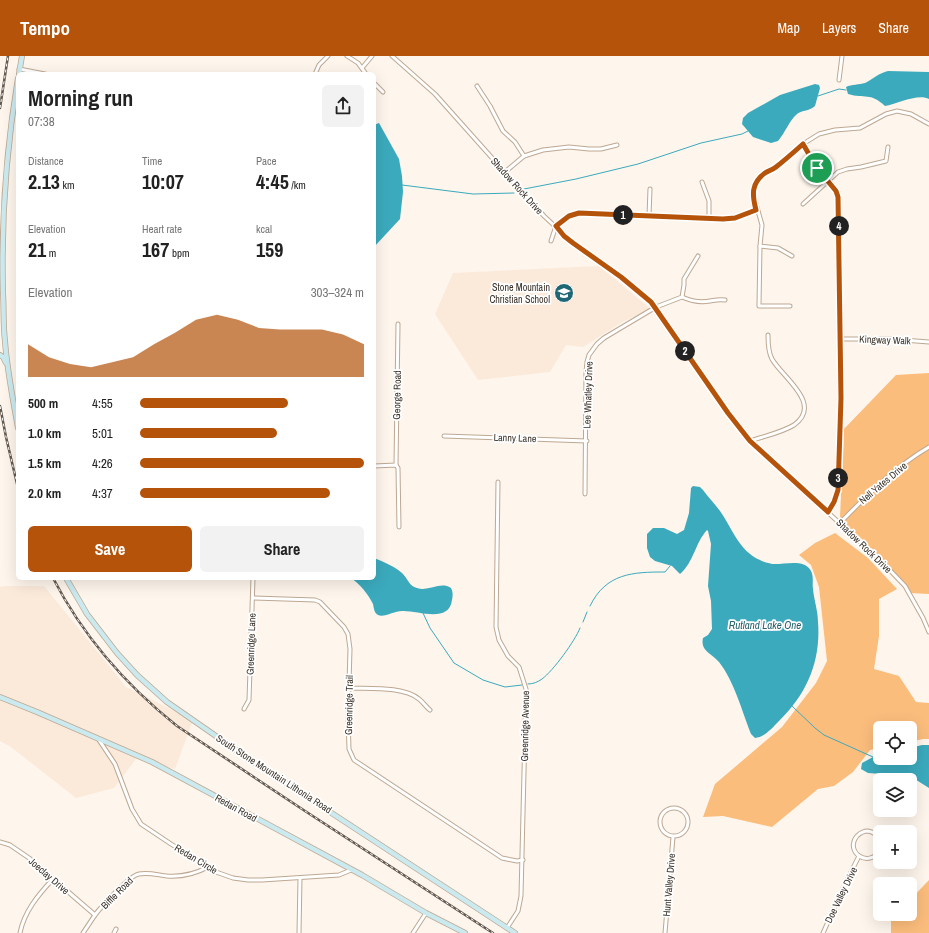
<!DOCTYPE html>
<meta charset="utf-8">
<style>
body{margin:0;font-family:"Archivo Narrow",sans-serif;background:#f2f2f2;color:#222;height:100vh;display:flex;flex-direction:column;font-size:15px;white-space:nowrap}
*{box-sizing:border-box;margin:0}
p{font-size:13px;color:#767676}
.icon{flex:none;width:22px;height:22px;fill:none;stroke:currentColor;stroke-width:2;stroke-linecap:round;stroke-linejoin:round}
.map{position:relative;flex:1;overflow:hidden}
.panel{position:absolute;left:16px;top:16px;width:360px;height:508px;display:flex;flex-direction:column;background:#fff;border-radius:6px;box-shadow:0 4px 16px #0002}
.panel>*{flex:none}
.buttons{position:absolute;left:873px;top:665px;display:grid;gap:8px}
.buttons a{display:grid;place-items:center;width:44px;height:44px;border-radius:6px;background:#fff;box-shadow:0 4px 16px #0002;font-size:20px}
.pin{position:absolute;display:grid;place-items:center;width:34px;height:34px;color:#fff;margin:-17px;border:2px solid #fff;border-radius:50%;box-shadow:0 1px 4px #0007}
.km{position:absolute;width:20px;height:20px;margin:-10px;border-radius:50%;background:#222;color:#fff;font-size:11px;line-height:20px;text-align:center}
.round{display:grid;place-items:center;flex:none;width:42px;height:42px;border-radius:6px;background:#f2f2f2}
.overview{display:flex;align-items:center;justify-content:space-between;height:68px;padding:0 12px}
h1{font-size:22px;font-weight:700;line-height:30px}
.figures{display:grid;grid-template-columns:repeat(3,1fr);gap:6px;height:68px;padding:4px 12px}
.figures div{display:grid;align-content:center}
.figures b{font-size:20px;font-weight:700}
.figures small{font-size:11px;font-weight:400}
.figures p{font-size:11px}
.chart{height:112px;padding:8px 12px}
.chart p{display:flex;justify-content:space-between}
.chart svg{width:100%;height:72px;margin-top:4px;fill:#b45309;opacity:.7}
.cta{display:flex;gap:8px;margin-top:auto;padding:8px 12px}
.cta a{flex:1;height:46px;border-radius:6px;background:#b45309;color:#fff;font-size:16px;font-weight:700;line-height:46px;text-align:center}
.cta a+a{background:#f2f2f2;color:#222}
ul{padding:0 12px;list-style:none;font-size:13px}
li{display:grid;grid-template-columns:64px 48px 1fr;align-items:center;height:30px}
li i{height:10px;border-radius:5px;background:#b45309}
header{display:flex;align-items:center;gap:24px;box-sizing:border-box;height:56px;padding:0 20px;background:#b45309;color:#fff}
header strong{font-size:19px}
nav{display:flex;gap:22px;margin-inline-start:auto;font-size:14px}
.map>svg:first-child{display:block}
.built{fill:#fbeada}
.green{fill:#fbbd7c}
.water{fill:#3baabd}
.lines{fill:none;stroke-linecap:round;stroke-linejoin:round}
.stream{stroke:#3baabd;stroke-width:1}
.street-casing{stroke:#bda893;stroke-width:5}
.secondary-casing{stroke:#bda893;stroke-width:6}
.street{stroke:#fff;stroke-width:3}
.secondary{stroke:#caeaf0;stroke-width:4.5}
.rail-casing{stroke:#625950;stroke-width:2.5}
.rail{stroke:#fff;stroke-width:1;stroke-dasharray:3;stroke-linecap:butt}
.route-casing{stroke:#fff;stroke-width:8}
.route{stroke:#b45309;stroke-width:5}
.labels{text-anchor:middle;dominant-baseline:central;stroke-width:3.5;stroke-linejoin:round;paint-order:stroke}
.street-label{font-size:10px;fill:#3a3129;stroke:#fff}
.poi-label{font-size:10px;fill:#3a3129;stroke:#fff;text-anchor:end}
.water-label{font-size:11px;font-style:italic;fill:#26616c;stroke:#fff}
</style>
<header>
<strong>Tempo</strong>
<nav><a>Map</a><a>Layers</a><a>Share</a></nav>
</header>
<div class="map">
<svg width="929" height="877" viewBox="0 0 929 877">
<rect width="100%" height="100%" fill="#fef5ec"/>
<g class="built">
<path d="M599,210L652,254L624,265L583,291L566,289L550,316L478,324L435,258L453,217Z"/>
<path d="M4,530H44L126,631L193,664L175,713L136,703L114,732L76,742L11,691L0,685V531Z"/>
</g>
<g class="green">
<path d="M929,317V538L909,537L890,516L851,477L840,461L844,373L896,319Z"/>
<path d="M835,477L868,502L897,533L879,543V580L874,613L899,620L916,646L929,647V683H923L910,686V672H880V692L870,694L853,716L834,730L818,733L772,771L723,760L703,761L715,728L782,671L816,627L827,605L819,531L811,509L799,499L815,487Z"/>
<path d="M929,824V877H891V863L896,858H910V844Z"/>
</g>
<g class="water">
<path d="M888,15L929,16V43C918,37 897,48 885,50C870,36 865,43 848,38L846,31C852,28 859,29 865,27C873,23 879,17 888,15Z"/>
<path d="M815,28L819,29L820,32L815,50C810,55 802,54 797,58C789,65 785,77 778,85L771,87L753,81L742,68L743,62L748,57L780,39Z"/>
<path d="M379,67L399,103L402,120L403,136L400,163L374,191V69Z"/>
<path d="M693,430L700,431L703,434C708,441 715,448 720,455C732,472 739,495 760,504C763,506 768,507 772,508C784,509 804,502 811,515C814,521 812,527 813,533C814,544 818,555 818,566C821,605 807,638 779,665C772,672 765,681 755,682L751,678C742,655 734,625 719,606C711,597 700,595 703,582L708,579L712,573L711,545L708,530L711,488L708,475L707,474C695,487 694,506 680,518L672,510L655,505L650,501L647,492V478L653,472H664L677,478L684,474L689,457L691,432Z"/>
<path d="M374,502C384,506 394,510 402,517C408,523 409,530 417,532C429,536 440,525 451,532C453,536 453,539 452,544C449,568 417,554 402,555C394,555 384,562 378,559C374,557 374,552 373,548C368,538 360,528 351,522H374Z"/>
<path d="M922,689H929V732L910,720L868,717L861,713L862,707L875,700L880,699V702H910V692Z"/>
</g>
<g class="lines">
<g class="stream">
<path d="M818,40L839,33L846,34"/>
<path d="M402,129L473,138L514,137"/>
<path d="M524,133L576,123L638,108L701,87L742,78L748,75"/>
<path d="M590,550C606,517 633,516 665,516L670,510"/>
<path d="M423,557L430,572L454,607L483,624L505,631L522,629"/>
<path d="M583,566L587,556"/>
<path d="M528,628C533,628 538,626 542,623C553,615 575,585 580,572"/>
<path d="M792,650L815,672L824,679L873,701"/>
</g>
<g class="street-casing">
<g id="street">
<path d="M347,0L358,7L366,18"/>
<path d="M392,0L435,38L544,160L573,187L621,221L651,246L728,357L750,385L883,507L905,530L923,562L929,576"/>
<path d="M362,12L372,0"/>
<path d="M19,13L45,18"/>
<path d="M315,18L319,9L328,0"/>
<path d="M839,24L842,0"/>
<path d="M374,27L383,36"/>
<path d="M477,30L490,50L503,75L515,86L524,100"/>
<path d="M803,88L817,112L836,135L838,141L841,342L837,439L834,446L828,456"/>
<path d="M505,116L524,100L543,94L569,91L589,93H601L617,89"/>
<path d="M702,126L709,145V162"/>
<path d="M803,148L838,116L847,113L861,111L886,105L888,91"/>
<path d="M649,160L650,133"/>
<path d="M551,185L556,170L569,160L579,157L723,163L735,162L756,154"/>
<path d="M760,190L778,192L792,200"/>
<path d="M682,241C691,245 700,247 710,245C716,244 719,243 725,244"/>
<path d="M790,250H759L760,190L762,169L753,137L754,129L757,125L764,118L774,112L803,88L819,78L835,74L860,72L886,58L897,55L911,58L929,68"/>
<path d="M841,283H890L929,286"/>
<path d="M444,380L587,385"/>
<path d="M750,385C764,380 781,377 794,369C824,348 781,320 772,303C768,296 768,287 768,279"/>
<path d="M396,409L398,268"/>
<path d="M374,410L396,409L398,412L399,471"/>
<path d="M498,426L496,571L499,584L508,600L519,611L526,633L521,840L518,855L507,872"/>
<path d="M585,438L586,316L587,306L589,299L597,288L604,282L656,251L682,241L684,229V223L698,200"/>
<path d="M840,467C867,439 895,411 929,391"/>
<path d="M253,542L315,544L320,546L344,571L348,578L350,593L348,662L349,693L354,704L502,802L517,805L523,804"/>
<path d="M349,632C369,633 403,630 419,643C423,646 426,651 430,654"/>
<path d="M244,653L249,644L253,522"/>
<path d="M99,684L115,708L132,753L141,768L171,788L216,816L233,822L248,824H262L339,819L351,814"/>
<circle cx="674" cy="766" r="14"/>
<path d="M880,785C878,780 874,776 868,775C864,775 860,777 857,780C844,796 869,813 880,794"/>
<path d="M0,786L10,789L29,802L95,859"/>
<path d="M20,877C24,856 38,839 53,823"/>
<path d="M83,877C87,871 91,865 95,859C101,851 130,819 139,818C148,816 158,819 167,820C181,821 195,818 208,811"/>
<path d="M114,877L116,873"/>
<path d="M299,877L300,822"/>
<path d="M413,877L426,857"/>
<path d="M665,877L673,781"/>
<path d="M823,877L845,828L859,800"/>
</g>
</g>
<g class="secondary-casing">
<g id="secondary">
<path d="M19,18L22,0"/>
<path d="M18,22C6,94 1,164 3,237C4,253 3,269 5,285C7,314 13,343 18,372"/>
<path d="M0,299L3,301L6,307"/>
<path d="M66,522L87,558L117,597L137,619L167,646L249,703L515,877"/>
<path d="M0,641L37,656L152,706L362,819L426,857L465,877"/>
</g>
</g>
<use href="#street" class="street"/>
<use href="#secondary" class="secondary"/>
<g class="rail-casing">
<g id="rail">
<path d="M0,52L8,0"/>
<path d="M0,350L6,381L18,432"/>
<path d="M53,522C83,580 127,630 177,670L305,755L493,877"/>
</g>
</g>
<use href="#rail" class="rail"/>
</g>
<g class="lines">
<g class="route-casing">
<path id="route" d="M803,88L817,112L836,135L838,141L841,342L838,434L834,446L828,456L750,385L728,357L651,246L621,221L573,187L564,180L556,170L569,160L579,157L723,163L735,162L756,154C752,139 751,127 765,117C768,115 772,114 776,111C785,104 794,96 803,88Z"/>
</g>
<use href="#route" class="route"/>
</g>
<defs>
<g id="school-disc" transform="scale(1)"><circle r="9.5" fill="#1e6774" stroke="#fff"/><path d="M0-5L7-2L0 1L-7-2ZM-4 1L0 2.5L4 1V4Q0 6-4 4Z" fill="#fff"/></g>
</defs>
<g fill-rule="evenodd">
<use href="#school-disc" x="564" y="237"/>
</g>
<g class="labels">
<g class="street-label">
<text transform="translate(517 130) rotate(48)">Shadow Rock Drive</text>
<text transform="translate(885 284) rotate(2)">Kingway Walk</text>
<text transform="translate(397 339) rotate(-89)">George Road</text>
<text transform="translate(588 339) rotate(-88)">Lee Whatley Drive</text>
<text transform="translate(515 382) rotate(2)">Lanny Lane</text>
<text transform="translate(883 427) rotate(-40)">Nell Yates Drive</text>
<text transform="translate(864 490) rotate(44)">Shadow Rock Drive</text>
<text transform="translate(251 588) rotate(-88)">Greenridge Lane</text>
<text transform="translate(349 649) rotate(-89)">Greenridge Trail</text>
<text transform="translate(525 670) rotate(-89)">Greenridge Avenue</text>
<text transform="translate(274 718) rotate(33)">South Stone Mountain Lithonia Road</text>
<text transform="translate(236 752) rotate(29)">Redan Road</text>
<text transform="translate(196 803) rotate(31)">Redan Circle</text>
<text transform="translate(49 820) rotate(41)">Joeclay Drive</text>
<text transform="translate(669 829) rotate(-85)">Hunt Valley Drive</text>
<text transform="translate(117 837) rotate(-45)">Biffle Road</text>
<text transform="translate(841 839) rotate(-64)">Doe Valley Drive</text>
</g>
<g class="poi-label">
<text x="550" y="231">Stone Mountain<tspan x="550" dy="12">Christian School</tspan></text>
</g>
<g class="water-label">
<text x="765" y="569">Rutland Lake One</text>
</g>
</g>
</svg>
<div class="buttons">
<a><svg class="icon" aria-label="locate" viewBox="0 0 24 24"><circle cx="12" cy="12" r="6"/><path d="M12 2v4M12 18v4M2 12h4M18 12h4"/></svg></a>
<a><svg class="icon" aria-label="layers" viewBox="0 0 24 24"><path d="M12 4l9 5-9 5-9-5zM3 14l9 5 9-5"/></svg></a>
<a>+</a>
<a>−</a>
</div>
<div class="pin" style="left:817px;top:112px;background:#1e9e55"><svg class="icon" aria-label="arrive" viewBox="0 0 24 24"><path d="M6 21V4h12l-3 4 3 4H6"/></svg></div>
<b class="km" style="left:623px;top:159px">1</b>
<b class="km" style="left:685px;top:295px">2</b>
<b class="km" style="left:838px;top:422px">3</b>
<b class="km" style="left:839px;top:170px">4</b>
<section class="panel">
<div class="overview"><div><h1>Morning run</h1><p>07:38</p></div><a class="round"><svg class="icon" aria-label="share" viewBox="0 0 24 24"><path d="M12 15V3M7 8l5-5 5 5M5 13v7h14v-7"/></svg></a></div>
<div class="figures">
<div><p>Distance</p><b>2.13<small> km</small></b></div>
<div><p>Time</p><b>10:07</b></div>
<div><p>Pace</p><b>4:45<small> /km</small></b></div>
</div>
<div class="figures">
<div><p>Elevation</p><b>21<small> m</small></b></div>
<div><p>Heart rate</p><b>167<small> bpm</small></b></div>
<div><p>kcal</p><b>159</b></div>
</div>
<div class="chart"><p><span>Elevation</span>303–324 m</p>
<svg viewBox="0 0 160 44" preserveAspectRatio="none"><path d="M0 44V24L10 32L20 36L30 38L40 35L50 32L60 24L70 17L80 9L90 6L100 9L110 14L120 15L130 15L140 15L150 18L160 24V44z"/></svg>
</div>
<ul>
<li><b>500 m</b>4:55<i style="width:66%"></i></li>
<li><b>1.0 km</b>5:01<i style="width:61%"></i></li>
<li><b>1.5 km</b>4:26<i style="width:100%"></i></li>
<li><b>2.0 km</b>4:37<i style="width:85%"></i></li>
</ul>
<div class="cta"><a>Save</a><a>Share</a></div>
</section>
</div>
